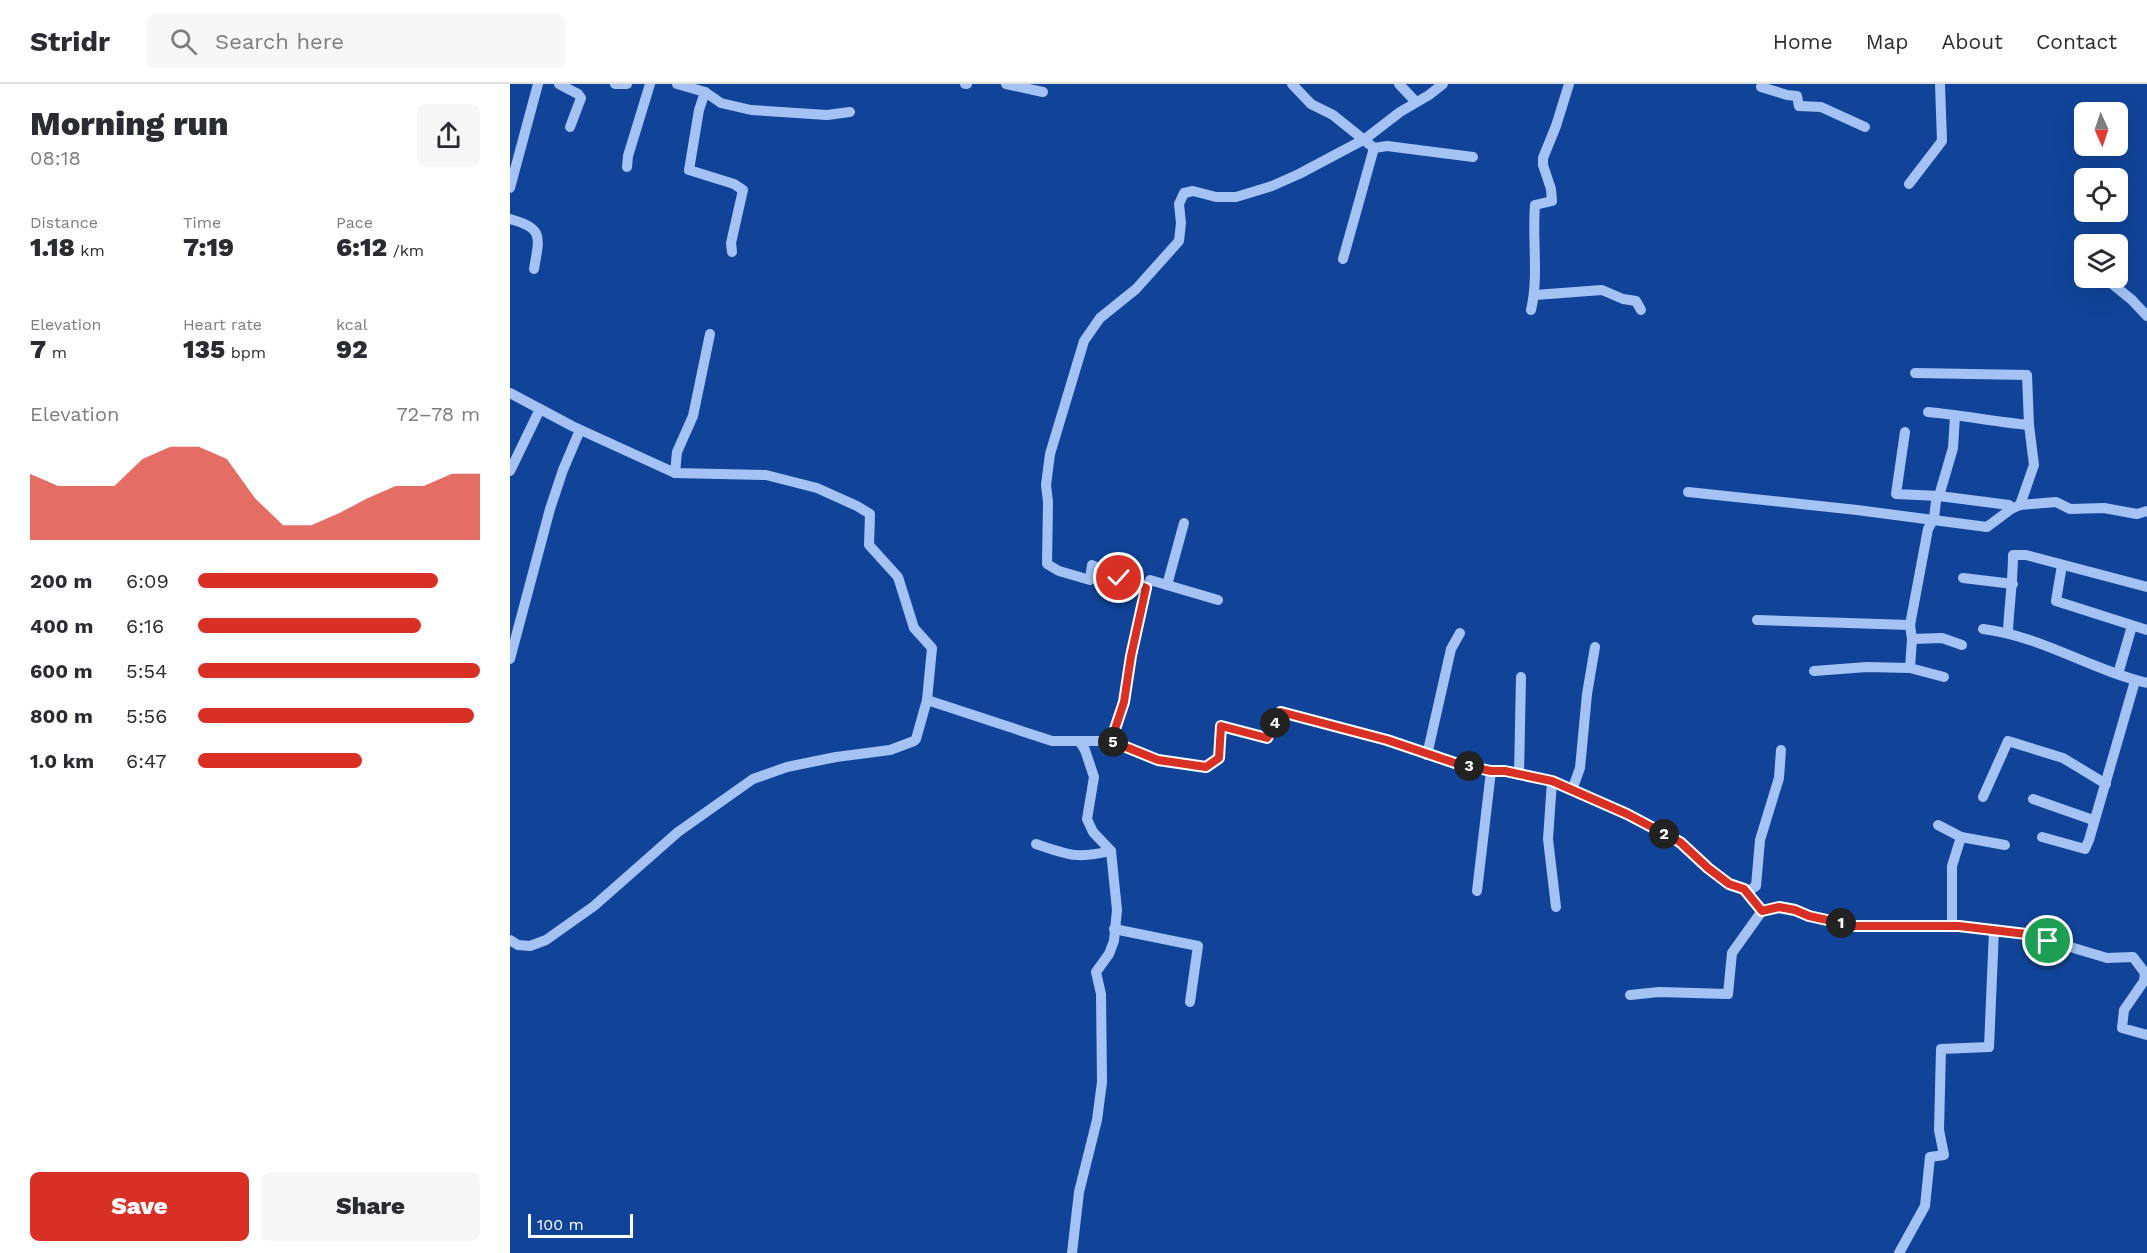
<!DOCTYPE html>
<meta charset="utf-8">
<style>
body{margin:0;font-family:"Work Sans",sans-serif;background:#f7f7f7;color:#2b2b33;height:100vh;display:flex;flex-direction:column;font-size:22px;white-space:nowrap}
*{box-sizing:border-box;margin:0}
p{font-size:20px;color:#7c7c81}
.icon{flex:none;width:33px;height:33px;fill:none;stroke:currentColor;stroke-width:2;stroke-linecap:round;stroke-linejoin:round}
.map{position:relative;flex:1;overflow:hidden}
.drawer{display:flex;flex-direction:column;background:#fff;width:510px}
.drawer>*{flex:none}
.needle{width:39px;rotate:177deg}
.fabs{position:absolute;left:1564px;top:18px;display:grid;gap:12px}
.fabs a{display:grid;place-items:center;width:54px;height:54px;border-radius:9px;background:#fff;box-shadow:0 6px 24px #0002;font-size:30px}
.scale{position:absolute;left:18px;bottom:15px;width:105px;box-sizing:border-box;padding-left:6px;border:3px solid #fff;border-top:0;font-size:16px;line-height:21px;white-space:nowrap;color:#fff;-webkit-text-stroke:4px #149;paint-order:stroke}
.pin{position:absolute;display:grid;place-items:center;width:51px;height:51px;color:#fff;margin:-26px;border:3px solid #fff;border-radius:50%;box-shadow:0 2px 6px #0007}
.km{position:absolute;width:30px;height:30px;margin:-15px;border-radius:50%;background:#222;color:#fff;font-size:16px;line-height:30px;text-align:center}
.round{display:grid;place-items:center;flex:none;width:63px;height:63px;border-radius:9px;background:#f7f7f7}
.summary{display:flex;align-items:center;justify-content:space-between;height:102px;padding:0 30px}
h1{font-size:33px;font-weight:800;line-height:45px}
.stats{display:grid;grid-template-columns:repeat(3,1fr);gap:9px;height:102px;padding:6px 30px}
.stats div{display:grid;align-content:center}
.stats b{font-size:26px;font-weight:800}
.stats small{font-size:16px;font-weight:400}
.stats p{font-size:16px}
.chart{height:168px;padding:12px 30px}
.chart p{display:flex;justify-content:space-between}
.chart svg{width:100%;height:108px;margin-top:6px;fill:#d93025;opacity:.7}
.primary-button{display:flex;gap:12px;margin-top:auto;padding:12px 30px}
.primary-button a{flex:1;height:69px;border-radius:9px;background:#d93025;color:#fff;font-size:24px;font-weight:800;line-height:69px;text-align:center}
.primary-button a+a{background:#f7f7f7;color:#2b2b33}
ul{padding:0 30px;list-style:none;font-size:20px}
li{display:grid;grid-template-columns:96px 72px 1fr;align-items:center;height:45px}
li i{height:15px;border-radius:8px;background:#d93025}
header{display:flex;align-items:center;gap:36px;box-sizing:border-box;height:84px;padding:0 30px;background:#fff;border-bottom:2px solid #e1e1e2}
header strong{font-size:28px}
nav{display:flex;gap:33px;margin-inline-start:auto;font-size:21px}
.search{width:420px;height:54px;background:#f7f7f7;display:flex;align-items:center;gap:15px;box-sizing:border-box;padding:0 21px;border-radius:9px;color:#7c7c81;font-size:22px}
main{display:flex;flex:1;min-height:0}
.map>svg:first-child{display:block}
.lines{fill:none;stroke-linecap:round;stroke-linejoin:round}
.minor{stroke:#a4c3f4;stroke-width:10}
.route-casing{stroke:#fff;stroke-width:12}
.route{stroke:#d93025;stroke-width:8}
</style>
<header>
<strong>Stridr</strong>
<div class="search"><svg class="icon" aria-label="search" viewBox="0 0 24 24"><circle cx="10" cy="10" r="6"/><path d="M15 15l6 6"/></svg>Search here</div>
<nav><a>Home</a><a>Map</a><a>About</a><a>Contact</a></nav>
</header>
<main>
<section class="drawer">
<div class="summary"><div><h1>Morning run</h1><p>08:18</p></div><a class="round"><svg class="icon" aria-label="share" viewBox="0 0 24 24"><path d="M12 15V3M7 8l5-5 5 5M5 13v7h14v-7"/></svg></a></div>
<div class="stats">
<div><p>Distance</p><b>1.18<small> km</small></b></div>
<div><p>Time</p><b>7:19</b></div>
<div><p>Pace</p><b>6:12<small> /km</small></b></div>
</div>
<div class="stats">
<div><p>Elevation</p><b>7<small> m</small></b></div>
<div><p>Heart rate</p><b>135<small> bpm</small></b></div>
<div><p>kcal</p><b>92</b></div>
</div>
<div class="chart"><p><span>Elevation</span>72–78 m</p>
<svg viewBox="0 0 160 44" preserveAspectRatio="none"><path d="M0 44V17L10 22L20 22L30 22L40 11L50 6L60 6L70 11L80 27L90 38L100 38L110 33L120 27L130 22L140 22L150 17L160 17V44z"/></svg>
</div>
<ul>
<li><b>200 m</b>6:09<i style="width:85%"></i></li>
<li><b>400 m</b>6:16<i style="width:79%"></i></li>
<li><b>600 m</b>5:54<i style="width:100%"></i></li>
<li><b>800 m</b>5:56<i style="width:98%"></i></li>
<li><b>1.0 km</b>6:47<i style="width:58%"></i></li>
</ul>
<div class="primary-button"><a>Save</a><a>Share</a></div>
</section>
<div class="map">
<svg width="1637" height="1169" viewBox="0 0 1637 1169">
<rect width="100%" height="100%" fill="#149"/>
<g class="lines">
<g class="minor">
<path d="M49,0L68,10L71,14L60,43"/>
<path d="M105,0H117"/>
<path d="M167,0L195,8L211,19L241,26L317,31L340,28"/>
<path d="M455,0H457"/>
<path d="M496,0L533,8"/>
<path d="M782,0L801,20L823,31L864,64L833,175"/>
<path d="M889,0L906,18"/>
<path d="M1251,3L1277,11L1287,12L1289,22L1311,23L1355,43"/>
<path d="M195,8L189,26L179,86L224,100L233,106L221,159L222,168"/>
<path d="M864,64L877,62L963,73"/>
<path d="M117,83L118,72L140,0"/>
<path d="M1399,100L1432,57L1430,0"/>
<path d="M0,104L28,0"/>
<path d="M0,135C35,144 29,154 24,185"/>
<path d="M1595,194L1622,216L1637,232"/>
<path d="M1025,211L1092,206L1113,215L1126,217L1131,226"/>
<path d="M1021,226C1029,192 1022,156 1025,121L1042,117L1041,105L1033,81V74L1046,42L1059,0"/>
<path d="M1405,289L1517,291L1519,341L1524,381L1510,421"/>
<path d="M0,309L62,342L165,389L256,391L307,404L347,422L360,430L359,461L388,493L404,544L422,564L417,616L542,657H601L648,676L696,683L709,673L711,642L757,654L771,628L877,656L948,680L981,687H995L1042,697L1117,730L1170,758L1198,784L1219,799L1234,805L1252,827L1269,823L1285,826L1299,832L1344,842H1449L1517,850L1597,874L1623,873L1635,889L1634,897L1614,926L1612,944L1637,951"/>
<path d="M1418,328C1452,331 1485,338 1519,341"/>
<path d="M1395,348L1386,410L1429,412L1499,421L1501,425"/>
<path d="M0,387L30,325"/>
<path d="M165,389L167,368L183,332L200,250"/>
<path d="M1178,408L1347,426L1477,443L1501,425L1510,421L1546,418L1560,425L1594,424L1627,430L1637,427"/>
<path d="M1552,481L1546,517L1637,546"/>
<path d="M1453,494L1503,500"/>
<path d="M657,501L674,439"/>
<path d="M636,504L640,496L708,516"/>
<path d="M1247,536L1400,541L1402,555L1400,584"/>
<path d="M1400,541L1418,445L1424,434L1426,417L1429,412L1443,364L1445,332"/>
<path d="M1473,545C1531,552 1581,586 1637,599"/>
<path d="M1498,548C1499,522 1503,497 1503,471H1516L1637,503"/>
<path d="M1402,555L1432,554L1452,561"/>
<path d="M0,575L40,425L53,386L70,346"/>
<path d="M1304,587L1357,583L1400,584L1434,593"/>
<path d="M1608,590L1622,542"/>
<path d="M601,657L614,618L621,572L636,504L624,501L582,481L580,496L549,487L537,480L538,418L536,401L540,370L574,257L590,234L626,205L669,157L671,139L669,120L674,109L683,107L706,113H726L762,102L789,90L855,55L890,28L919,11L933,0"/>
<path d="M917,671L941,565L950,549"/>
<path d="M1009,691L1011,593"/>
<path d="M1042,697L1038,755L1046,823"/>
<path d="M1062,706L1070,684L1077,610L1085,563"/>
<path d="M1473,713L1498,657L1553,674L1596,700"/>
<path d="M1523,715L1583,736"/>
<path d="M1428,741L1451,753L1495,761"/>
<path d="M1532,753L1575,765L1579,756L1625,597"/>
<path d="M526,760C559,771 566,775 601,767"/>
<path d="M967,807L981,687"/>
<path d="M1237,808L1246,802L1250,756L1269,694L1271,666"/>
<path d="M1442,842V782L1451,753"/>
<path d="M604,845L688,862L680,918"/>
<path d="M0,856L8,861L20,862L36,856L84,822L168,748L243,695L277,683L326,673L380,666L404,657L406,655L417,616"/>
<path d="M1120,911L1149,908L1218,910L1222,869L1252,827"/>
<path d="M562,1169L569,1108L587,1036L592,998L591,910L586,888L599,870L604,857L607,826L601,767L583,748L577,735L584,693L575,666L570,658"/>
<path d="M1389,1169L1415,1122L1420,1073L1434,1071L1429,1046L1431,965L1479,963L1484,846"/>
</g>
</g>
<g class="lines">
<g class="route-casing">
<path id="route" d="M609,494L636,504L621,572L614,618L601,657L648,676L696,683L709,674L711,642L757,654L771,628L877,656L948,680L981,687H995L1042,697L1117,730L1170,758L1198,784L1219,800L1234,805L1252,827L1269,823L1285,826L1299,832L1344,842H1449L1516,850L1538,857"/>
</g>
<use href="#route" class="route"/>
</g>
</svg>
<div class="fabs">
<a><svg class="needle" viewBox="-14 -14 28 28"><path d="M0-13l5 13h-10z" fill="#e53935"/><path d="M0 13l5-13h-10z" fill="#7c7c81"/></svg></a>
<a><svg class="icon" aria-label="locate" viewBox="0 0 24 24"><circle cx="12" cy="12" r="6"/><path d="M12 2v4M12 18v4M2 12h4M18 12h4"/></svg></a>
<a><svg class="icon" aria-label="layers" viewBox="0 0 24 24"><path d="M12 4l9 5-9 5-9-5zM3 14l9 5 9-5"/></svg></a>
</div>
<div class="scale">100 m</div>
<div class="pin" style="left:1538px;top:857px;background:#1e9e55"><svg class="icon" aria-label="arrive" viewBox="0 0 24 24"><path d="M6 21V4h12l-3 4 3 4H6"/></svg></div>
<div class="pin" style="left:609px;top:494px;background:#d93025"><svg class="icon" aria-label="check" viewBox="0 0 24 24"><path d="M5 12l5 5 9-10"/></svg></div>
<b class="km" style="left:1331px;top:839px">1</b>
<b class="km" style="left:1154px;top:750px">2</b>
<b class="km" style="left:959px;top:682px">3</b>
<b class="km" style="left:765px;top:639px">4</b>
<b class="km" style="left:603px;top:658px">5</b>
</div>
</main>
